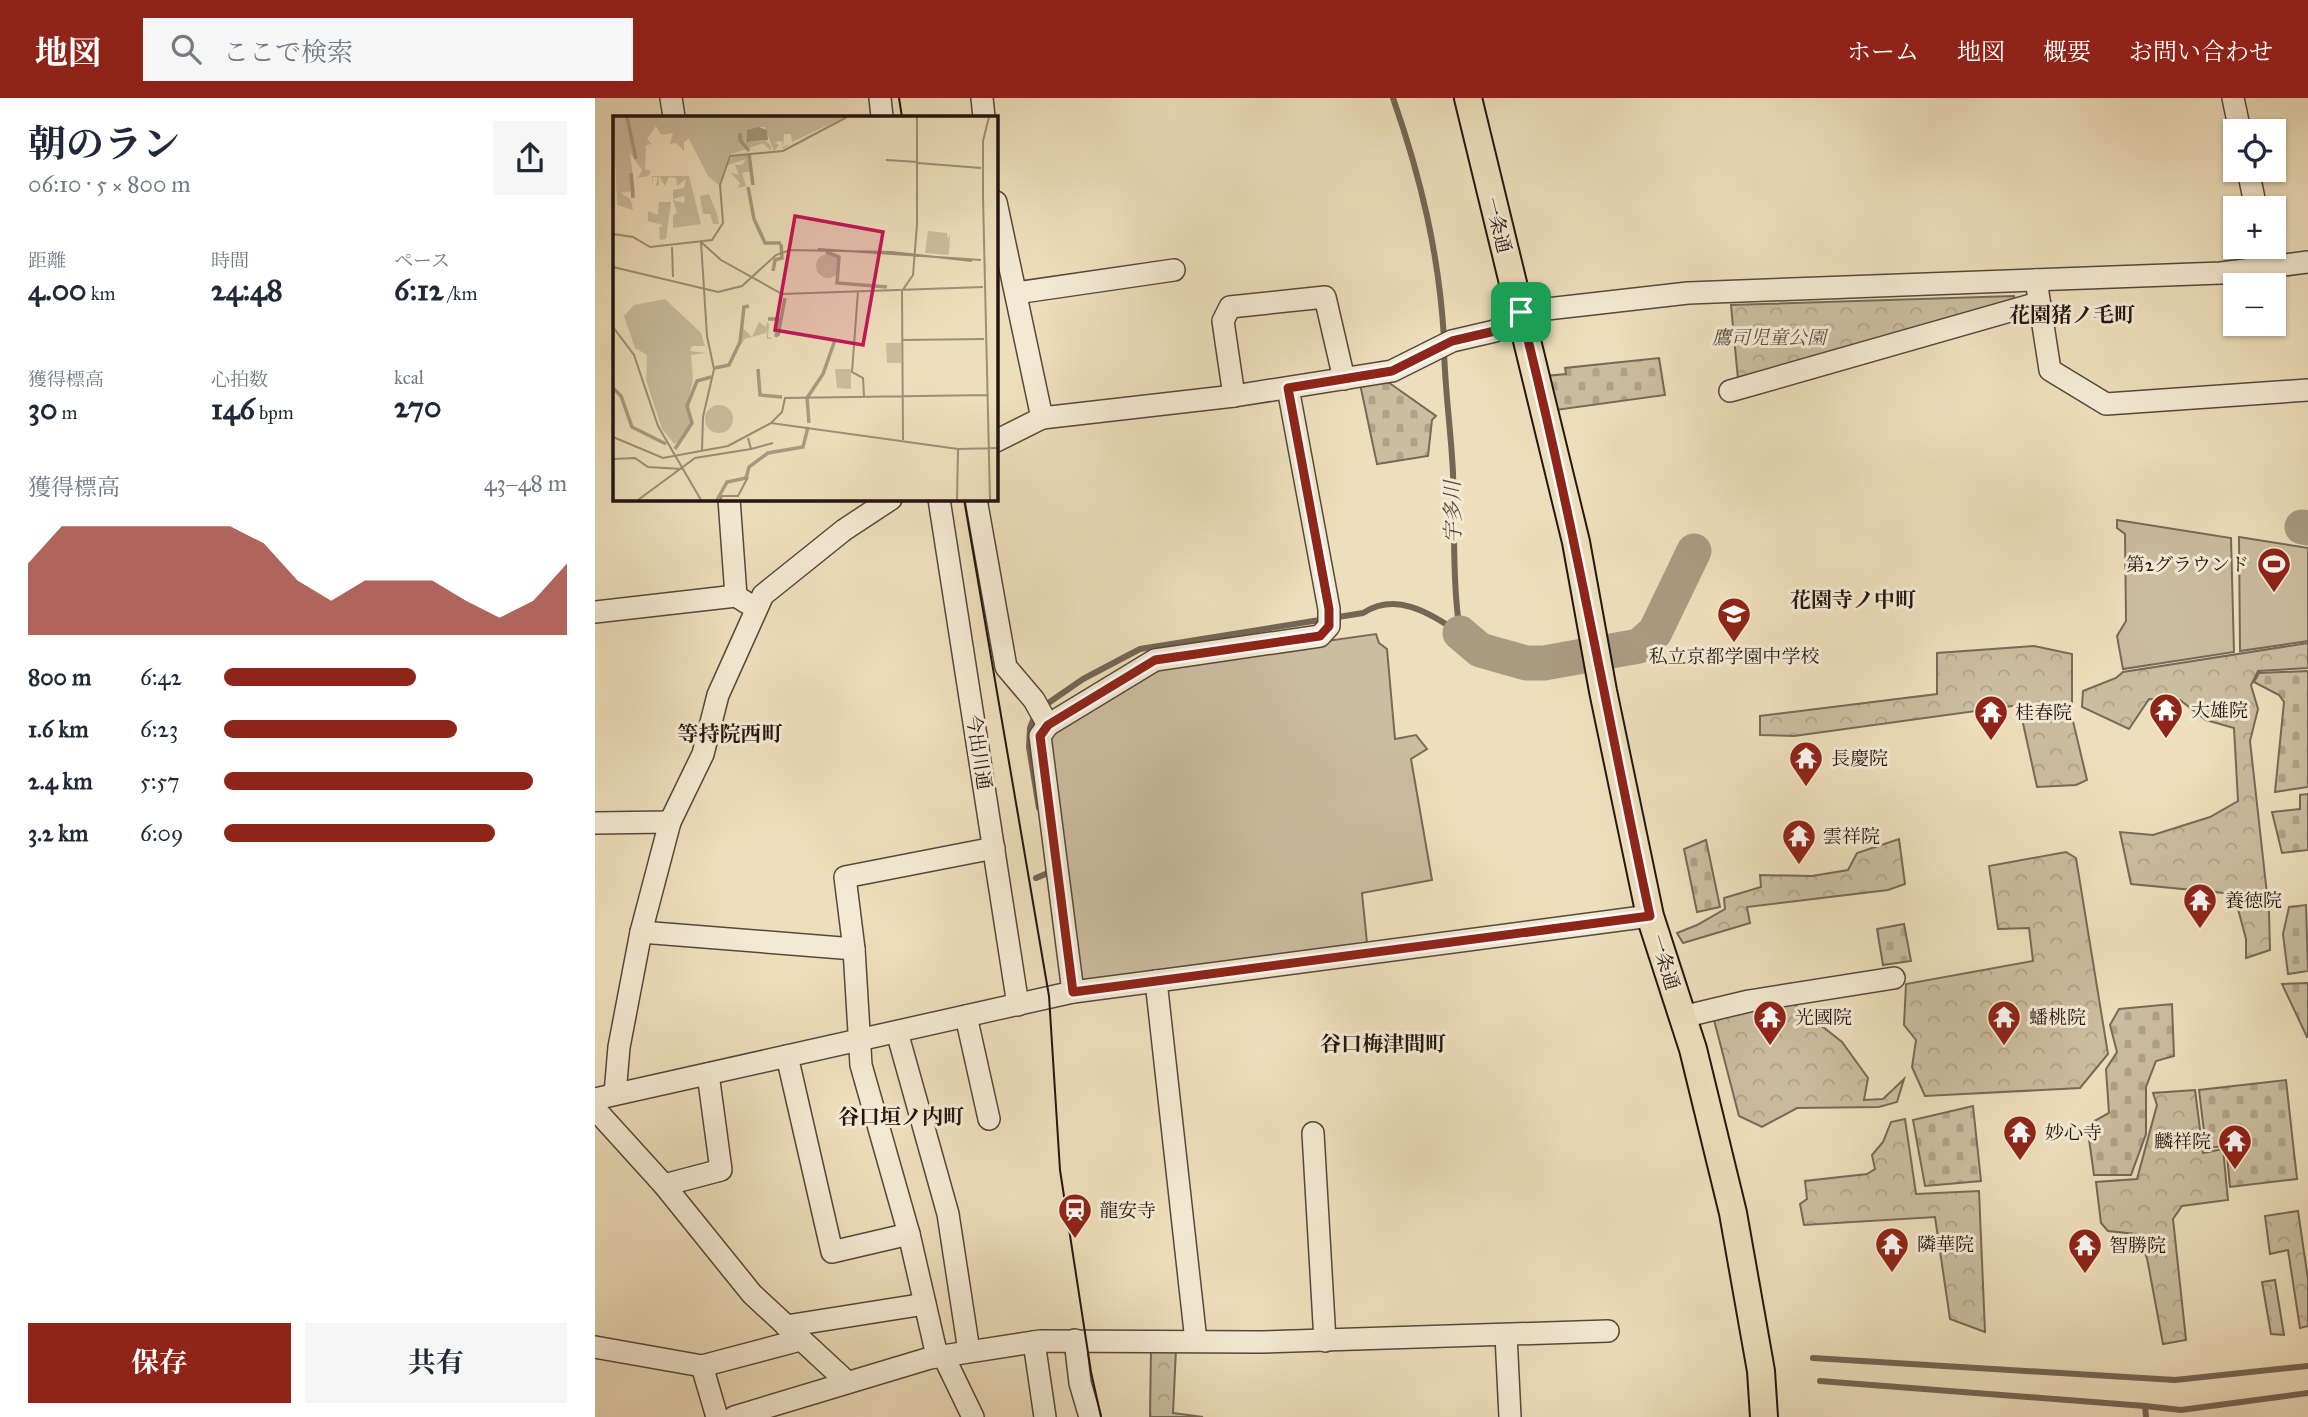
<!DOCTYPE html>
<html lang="ja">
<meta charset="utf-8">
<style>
body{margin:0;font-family:"IM FELL Great Primer","Noto Serif JP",serif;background:#f6f6f7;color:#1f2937;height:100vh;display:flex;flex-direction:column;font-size:26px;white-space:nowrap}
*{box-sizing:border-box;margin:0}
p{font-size:23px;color:#747a83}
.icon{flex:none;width:38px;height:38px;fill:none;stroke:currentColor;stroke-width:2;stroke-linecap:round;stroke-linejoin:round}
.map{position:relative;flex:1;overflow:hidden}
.details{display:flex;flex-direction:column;background:#fff;width:595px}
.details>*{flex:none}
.buttons{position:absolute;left:1628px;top:21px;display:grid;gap:14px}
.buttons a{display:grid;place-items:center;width:63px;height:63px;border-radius:0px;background:#fff;box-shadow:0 2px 5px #0004;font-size:35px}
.pin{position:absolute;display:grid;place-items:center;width:60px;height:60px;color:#fff;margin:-30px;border-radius:14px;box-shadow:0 4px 10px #0006}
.round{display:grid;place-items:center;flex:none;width:74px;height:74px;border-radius:0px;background:#f6f6f7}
.headline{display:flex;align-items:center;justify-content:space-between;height:119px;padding:0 28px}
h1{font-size:38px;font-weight:700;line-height:52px}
.stats{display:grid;grid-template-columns:repeat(3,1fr);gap:10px;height:119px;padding:7px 28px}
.stats div{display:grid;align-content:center}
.stats b{font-size:30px;font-weight:700}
.stats small{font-size:19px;font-weight:400}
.stats p{font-size:19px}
.chart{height:196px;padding:14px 28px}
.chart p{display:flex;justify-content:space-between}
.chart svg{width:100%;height:126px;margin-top:7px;fill:#8f2418;opacity:.7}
.cta{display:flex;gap:14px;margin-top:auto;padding:14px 28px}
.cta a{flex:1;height:80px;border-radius:0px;background:#8f2418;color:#fff;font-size:28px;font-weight:700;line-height:80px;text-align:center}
.cta a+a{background:#f6f6f7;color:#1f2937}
ul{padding:0 28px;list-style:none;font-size:23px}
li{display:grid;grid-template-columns:112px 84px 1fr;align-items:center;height:52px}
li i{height:18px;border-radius:9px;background:#8f2418}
header{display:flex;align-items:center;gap:42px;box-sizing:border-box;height:98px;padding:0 35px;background:#8f2418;color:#fff}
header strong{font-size:33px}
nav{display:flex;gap:38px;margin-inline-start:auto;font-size:24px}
.search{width:490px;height:63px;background:#f6f6f7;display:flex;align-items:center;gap:18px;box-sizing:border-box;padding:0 24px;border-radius:0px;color:#747a83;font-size:26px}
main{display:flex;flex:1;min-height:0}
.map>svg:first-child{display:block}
.grass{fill:#cbbd9f;stroke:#766a58;stroke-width:2}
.forest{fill:url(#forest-crowns);stroke:#766a58;stroke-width:2}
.cemetery{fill:url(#cemetery-stones);stroke:#766a58;stroke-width:2}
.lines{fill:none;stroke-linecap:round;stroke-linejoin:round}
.stream{stroke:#736655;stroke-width:6}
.river{stroke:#a99b82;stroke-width:35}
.minor-casing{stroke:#55483c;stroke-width:24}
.major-casing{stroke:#221611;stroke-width:30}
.minor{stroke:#f4ead3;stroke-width:21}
.major{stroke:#eedfbc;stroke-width:26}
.tram{stroke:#221611;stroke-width:2}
.route-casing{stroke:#fff;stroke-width:14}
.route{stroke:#8f2418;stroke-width:9}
.labels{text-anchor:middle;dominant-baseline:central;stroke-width:6;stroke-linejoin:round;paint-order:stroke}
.street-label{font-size:19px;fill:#221611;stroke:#f4ead3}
.park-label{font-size:19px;font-style:italic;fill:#5d5043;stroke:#f4ead3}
.poi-label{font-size:19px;fill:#221611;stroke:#f4ead3;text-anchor:start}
.neighbourhood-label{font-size:21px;font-weight:bold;fill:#221611;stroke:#f4ead3}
.water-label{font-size:21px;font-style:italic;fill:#584b3e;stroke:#f4ead3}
.inset-river{fill:none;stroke:#a99b82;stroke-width:3.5}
.inset-road{fill:none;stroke:#9c8f78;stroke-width:2}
.view{fill:#c2185b;fill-opacity:0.15;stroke:#c2185b;stroke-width:3.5}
.inset-edge{fill:none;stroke:#221611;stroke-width:3.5}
</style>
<header>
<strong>地図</strong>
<div class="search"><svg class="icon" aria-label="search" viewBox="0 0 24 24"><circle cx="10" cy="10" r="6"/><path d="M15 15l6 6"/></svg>ここで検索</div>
<nav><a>ホーム</a><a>地図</a><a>概要</a><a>お問い合わせ</a></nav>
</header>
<main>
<section class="details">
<div class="headline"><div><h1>朝のラン</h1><p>06:10 · 5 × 800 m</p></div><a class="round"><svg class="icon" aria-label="share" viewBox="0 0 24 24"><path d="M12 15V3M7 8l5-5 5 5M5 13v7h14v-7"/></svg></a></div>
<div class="stats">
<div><p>距離</p><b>4.00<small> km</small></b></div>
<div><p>時間</p><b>24:48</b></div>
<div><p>ペース</p><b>6:12<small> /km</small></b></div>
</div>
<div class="stats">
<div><p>獲得標高</p><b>30<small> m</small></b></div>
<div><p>心拍数</p><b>146<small> bpm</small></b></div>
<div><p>kcal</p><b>270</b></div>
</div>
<div class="chart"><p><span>獲得標高</span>43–48 m</p>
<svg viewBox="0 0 160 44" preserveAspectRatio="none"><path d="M0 44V19L10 6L20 6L30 6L40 6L50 6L60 6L70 12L80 25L90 32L100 25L110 25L120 25L130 32L140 38L150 32L160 19V44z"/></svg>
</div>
<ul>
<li><b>800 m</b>6:42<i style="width:56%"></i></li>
<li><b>1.6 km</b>6:23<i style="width:68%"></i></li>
<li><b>2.4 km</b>5:57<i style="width:90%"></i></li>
<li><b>3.2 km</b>6:09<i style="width:79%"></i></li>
</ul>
<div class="cta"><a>保存</a><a>共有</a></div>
</section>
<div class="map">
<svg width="1713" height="1319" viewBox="0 0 1713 1319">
<defs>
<pattern id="forest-crowns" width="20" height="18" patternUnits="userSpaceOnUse" patternTransform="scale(1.75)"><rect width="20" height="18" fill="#cbbd9f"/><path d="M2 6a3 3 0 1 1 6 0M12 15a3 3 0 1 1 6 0" fill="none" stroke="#aea288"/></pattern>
<pattern id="cemetery-stones" width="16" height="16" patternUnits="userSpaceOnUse" patternTransform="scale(1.75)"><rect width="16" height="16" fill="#cbbd9f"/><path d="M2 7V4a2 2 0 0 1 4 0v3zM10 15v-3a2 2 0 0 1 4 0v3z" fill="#aea288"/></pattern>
</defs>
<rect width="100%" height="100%" fill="#eedfbc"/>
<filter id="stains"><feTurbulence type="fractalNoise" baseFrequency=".00286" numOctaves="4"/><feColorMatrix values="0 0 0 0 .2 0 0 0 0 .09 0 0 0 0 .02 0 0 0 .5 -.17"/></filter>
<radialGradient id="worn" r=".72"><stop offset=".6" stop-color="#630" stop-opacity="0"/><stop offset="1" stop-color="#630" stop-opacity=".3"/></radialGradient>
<g class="grass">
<path d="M1522,422L1636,440L1639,554L1528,571L1522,538L1531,523L1530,436L1522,430Z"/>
<path d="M1644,439L1713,450V543L1645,553Z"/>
<path d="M781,536L784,545L792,551L800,641L821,637L832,651L816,661L837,782L767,795L772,845L490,883L480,876L451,640L568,566Z"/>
</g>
<g class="forest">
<path d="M1419,198L1421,206L1143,281L1136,207Z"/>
<path d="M1713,545V570L1663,573L1656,587L1663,611L1655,643L1674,814L1675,852L1651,860V841L1639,796L1536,786L1525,734L1558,737L1615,719L1643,703L1639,630L1611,622L1585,602L1554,601L1534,631L1487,609L1488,593L1521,580L1528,574Z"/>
<path d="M1439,548L1477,556V619L1492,682L1481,687L1442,689L1424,607L1199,638L1165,637V618L1342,596V555Z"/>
<path d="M1304,741L1310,786L1293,792L1152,809L1155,825L1088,845L1082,835L1102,827L1130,811L1129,800L1166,789L1165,777L1217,778L1253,772L1262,755Z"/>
<path d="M1471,754L1481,760L1513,956L1485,990L1330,998L1317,969L1321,942L1309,927L1311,886L1438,863L1434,830L1403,831L1394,768Z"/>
<path d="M1195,903L1247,944L1273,980L1269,1002L1288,1001L1309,981L1302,1004L1284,1009L1202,1010L1167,1029L1144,1018L1118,918L1159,908L1174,920L1181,905Z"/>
<path d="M1600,992L1608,1055L1628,1051L1633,1102L1587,1108L1578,1121L1591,1242L1568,1246L1552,1160L1541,1136L1513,1133L1506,1125L1501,1084L1542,1081L1562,1007L1558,995Z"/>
<path d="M1310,1021L1321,1096L1384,1093L1390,1234L1355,1221L1340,1119L1209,1127L1205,1106L1212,1101L1210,1083L1272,1076L1280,1071L1277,1057L1288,1044L1296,1024Z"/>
<path d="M1703,1113L1713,1181V1228L1705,1230L1693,1152L1675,1156L1670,1118Z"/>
<path d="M1680,1182L1689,1237L1676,1236L1667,1184Z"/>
<path d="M556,1251H581L578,1315L608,1319H555Z"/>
</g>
<g class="cemetery">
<path d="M1064,260L1070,297L961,312L951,278L971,276L970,270Z"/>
<path d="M793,284L841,318L837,322L833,358L782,366L765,286Z"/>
<path d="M1713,573V689L1680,694L1689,604L1684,597L1659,584L1664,575Z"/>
<path d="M1713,696V752L1687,755L1677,714L1705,711V697Z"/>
<path d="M1111,742L1125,809L1102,814L1089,751Z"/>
<path d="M1711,807L1713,873L1693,876L1688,836L1694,809Z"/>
<path d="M1309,826L1316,863L1288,867L1282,831Z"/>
<path d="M1713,885V938L1712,939L1687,886Z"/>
<path d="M1577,906L1579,958L1561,963L1551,989V1036L1536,1077H1499L1492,1027L1514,1015L1511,971L1522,954L1515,927L1524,911Z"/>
<path d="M1691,982L1702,1081L1635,1089L1631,1048L1611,1050L1604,992Z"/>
<path d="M1378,1008L1386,1083L1330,1088L1318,1022Z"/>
</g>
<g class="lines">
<g class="stream">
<path d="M798,0C826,80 844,156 849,240"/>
<path d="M849,251C850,293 856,333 858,375C860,429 857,482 865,535"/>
<path d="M444,710L434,649L435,630L440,617L449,608L488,581L545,551L768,515C803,493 835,516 865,535"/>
<path d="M441,780L453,775V769"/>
<path d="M1218,1260L1580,1282L1713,1268"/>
<path d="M1225,1283L1550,1308"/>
<path d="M1551,1319L1550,1308L1586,1312L1713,1295"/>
</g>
<g class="river">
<path d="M1707,429L1713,430"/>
<path d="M865,535L885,552L931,565H949L1044,548L1060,534L1099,453"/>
</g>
<g class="minor-casing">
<g id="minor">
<path d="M76,0L79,19"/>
<path d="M285,0L287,19"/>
<path d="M387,0L389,19"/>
<path d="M1638,0L1645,33"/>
<path d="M1653,72L1661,110"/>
<path d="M401,104L447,320L401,343"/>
<path d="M1668,149L1673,170"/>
<path d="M1441,182L1455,272L1511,306L1713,292"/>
<path d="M421,195L579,172"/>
<path d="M1135,293L1443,205"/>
<path d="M639,298L628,223L635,209L730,199L749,281"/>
<path d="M447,320L639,298L797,273L857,243L900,233L926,214L1093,195L1626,175L1713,164"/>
<path d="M134,401L141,498L152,505"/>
<path d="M344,401L423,907"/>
<path d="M381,401L411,569L439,602L453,627L560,562L725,538L734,528V511L693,290"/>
<path d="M0,514L141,498"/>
<path d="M453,627L445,638L478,894"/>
<path d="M0,725L75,724"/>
<path d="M46,834L259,851"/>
<path d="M561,883L601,1243"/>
<path d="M371,918L394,1021"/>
<path d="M1087,919L1154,903L1299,880"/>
<path d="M302,934L353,1116L374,1253"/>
<path d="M192,958L237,1154L314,1136"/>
<path d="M20,996L24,949L46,834L75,724L108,656L123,597L168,497L249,432L296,401"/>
<path d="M0,1001L478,894L1055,818"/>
<path d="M0,1011L69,1087L157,1196L251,1283"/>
<path d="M718,1035L730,1243"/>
<path d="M69,1087L126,1072L113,976"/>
<path d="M191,1228L330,1206"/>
<path d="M911,1237L915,1319"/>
<path d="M480,1242L485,1285L495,1319"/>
<path d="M439,1244L450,1319"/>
<path d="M0,1249L107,1268L205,1242"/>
<path d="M348,1257L378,1319"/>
<path d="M342,1258L314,1136L266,967L259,851L250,779L399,750"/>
<path d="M107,1268L122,1319"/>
<path d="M139,1319L335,1260L445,1243L666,1244L1013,1233"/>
</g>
</g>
<g class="major-casing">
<path id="major" d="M873,0L981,444L1008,593L1055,818L1098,951L1138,1115L1166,1273L1169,1319"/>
</g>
<use href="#minor" class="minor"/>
<use href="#major" class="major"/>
<g class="tram">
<path d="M304,0L307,19"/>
<path d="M369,401L454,898L465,1072L496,1274L506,1319"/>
</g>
</g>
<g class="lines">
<g class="route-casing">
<path id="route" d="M926,214C977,414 1012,617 1055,818L478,894L445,638L453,627L560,562L725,538L734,528V511L693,290L797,273L857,243L900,233Z"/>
</g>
<use href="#route" class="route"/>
</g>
<defs>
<g id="stadium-pin" transform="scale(1.75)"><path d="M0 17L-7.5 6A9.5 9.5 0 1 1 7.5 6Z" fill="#8f2418" stroke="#f4ead3"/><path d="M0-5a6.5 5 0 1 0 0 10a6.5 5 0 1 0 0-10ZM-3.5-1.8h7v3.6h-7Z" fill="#fff"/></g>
<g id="school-pin" transform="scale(1.75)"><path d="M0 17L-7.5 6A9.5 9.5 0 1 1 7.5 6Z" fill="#8f2418" stroke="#f4ead3"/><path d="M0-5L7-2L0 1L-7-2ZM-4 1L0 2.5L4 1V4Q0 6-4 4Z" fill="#fff"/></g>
<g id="temple-pin" transform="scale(1.75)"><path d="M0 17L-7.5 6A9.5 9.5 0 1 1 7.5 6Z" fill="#8f2418" stroke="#f4ead3"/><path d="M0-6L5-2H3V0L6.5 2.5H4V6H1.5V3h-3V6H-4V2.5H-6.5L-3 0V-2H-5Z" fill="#fff"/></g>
<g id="station-pin" transform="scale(1.75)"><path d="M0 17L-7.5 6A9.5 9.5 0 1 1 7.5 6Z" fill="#8f2418" stroke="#f4ead3"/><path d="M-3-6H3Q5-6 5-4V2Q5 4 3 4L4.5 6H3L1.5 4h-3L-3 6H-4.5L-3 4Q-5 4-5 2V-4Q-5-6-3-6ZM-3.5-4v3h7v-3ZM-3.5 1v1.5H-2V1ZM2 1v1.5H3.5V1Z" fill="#fff"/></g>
</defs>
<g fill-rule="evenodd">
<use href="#stadium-pin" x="1679" y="466"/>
<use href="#school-pin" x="1139" y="516"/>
<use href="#temple-pin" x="1571" y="612"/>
<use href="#temple-pin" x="1396" y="614"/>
<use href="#temple-pin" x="1211" y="660"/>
<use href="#temple-pin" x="1204" y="738"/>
<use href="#temple-pin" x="1605" y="802"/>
<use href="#temple-pin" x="1175" y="919"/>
<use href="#temple-pin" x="1409" y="919"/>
<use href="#temple-pin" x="1425" y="1034"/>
<use href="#temple-pin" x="1640" y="1043"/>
<use href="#station-pin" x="480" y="1112"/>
<use href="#temple-pin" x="1297" y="1146"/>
<use href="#temple-pin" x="1490" y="1147"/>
</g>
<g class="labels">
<g class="street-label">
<text transform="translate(903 127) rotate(76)">一条通</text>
<text transform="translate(384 654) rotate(81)">今出川通</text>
<text transform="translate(1070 864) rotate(73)">一条通</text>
</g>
<g class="park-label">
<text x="1174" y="239">鷹司児童公園</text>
</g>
<g class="poi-label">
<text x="1654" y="466" text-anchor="end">第2グラウンド</text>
<text x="1139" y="558" text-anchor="middle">私立京都学園中学校</text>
<text x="1596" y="612">大雄院</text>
<text x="1420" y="614">桂春院</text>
<text x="1236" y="660">長慶院</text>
<text x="1228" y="738">雲祥院</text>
<text x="1630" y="802">養徳院</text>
<text x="1200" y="919">光國院</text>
<text x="1434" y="919">蟠桃院</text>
<text x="1450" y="1034">妙心寺</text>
<text x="1616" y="1043" text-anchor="end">麟祥院</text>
<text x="504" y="1112">龍安寺</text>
<text x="1322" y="1146">隣華院</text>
<text x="1514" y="1147">智勝院</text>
</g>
<g class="neighbourhood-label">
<text x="1477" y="217">花園猪ノ毛町</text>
<text x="1258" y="502">花園寺ノ中町</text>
<text x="135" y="636">等持院西町</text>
<text x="788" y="946">谷口梅津間町</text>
<text x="306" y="1019">谷口垣ノ内町</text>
</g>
<g class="water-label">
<text transform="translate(858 414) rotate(-91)">宇多川</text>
</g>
</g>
<g transform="translate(18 18)">
<rect width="385" height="385" fill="#eedfbc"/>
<path d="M315,115L334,117L335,123L337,118L336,139L312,137ZM203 150a12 12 0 1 1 24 0a12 12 0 1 1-24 0ZM273,227H288V247H274ZM222,253H238V273L224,272Z" fill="#cbbd9f"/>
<path d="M0,1H232L179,26L178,18H171L170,31L177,28L170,33L169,25L161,26L166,29L161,35L152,11H146L145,18L142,12L137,17L134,14L132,26L153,25L158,30V35L150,27L116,39L106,69L95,60L76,23L71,26V35L63,27L57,28L60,17L48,19L43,10L34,23L39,28L33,29L32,53L38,55L35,60L25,62L29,54L17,37L22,76L20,81L18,75L8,77L18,84L20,94L4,89ZM136,38L139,55L129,57L133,70L125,72L127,67L118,57L126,59L122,49H129L133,43L112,50L119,41ZM39,60H76L88,108L60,112V99L64,97L60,84L71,87L72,84L71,80L60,83V74L71,72L73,63L64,70L63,62L56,61L52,70L46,60V70H43L45,61H40V71ZM52,183L88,217L92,230H79L77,235L93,237L78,239L80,265L73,291L79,306L72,322L61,328L49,313L33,264L34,239L22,232L11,200L21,189ZM146,206L153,211L154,206L156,208L155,221L160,223H154L153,211V217L132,223L125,233L129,211L139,221ZM92 303a14 14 0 1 1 28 0a14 14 0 1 1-28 0Z" fill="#cbbd9f"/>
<path d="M96,78L104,98L106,108H100L97,98H90L87,80Z" fill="#cbbd9f"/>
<path d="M46,86H58L53,123L47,124L46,112L50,109L35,105V95L45,99Z" fill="#cbbd9f"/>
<path d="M146,11L154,14L155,24L133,26L134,14Z" fill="#a99b82"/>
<path class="inset-river" d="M14,1L23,43M127,17V24L136,35M136,38L140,69M18,57L20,82M135,71L141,103L152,127H168M213,136L226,141L224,167L274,171M160,155L162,144L169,142L168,128M155,203H165L163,221M165,220L172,182M102,252L116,249L127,226L131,191L136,190M145,253L147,279L169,281M0,272L8,280L19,311L53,328M196,307L194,282L210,258L222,224M62,333L79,307L74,290L84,265L98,261M104,384L114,366L133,362L136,351L155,337L190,331L195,311"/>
<path class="inset-road" d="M376,1L370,25V81L377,384M273,44L305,46M305,47L368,52M0,118L20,121L37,131L99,124L110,107L107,69L117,40L170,35L234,1M88,126L108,144L169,178L370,171M88,126L94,220L101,253L90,301L89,335M59,131L60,161M205,133L368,144M0,151L105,176L129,170L163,139L177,134L278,136L359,145M245,175L239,256L250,262L251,280M0,211L21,239L45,310L88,384M289,224L371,223M158,307L169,296L172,282L375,279M0,321L50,342L115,330L158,307L345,333L385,332M135,322L138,333L160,327M290,324L289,175L300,159L304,108V1M0,343L22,342L35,351L69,353M25,384L82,342L138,333M107,384L109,380H125L135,361M344,384L345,334"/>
<path class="view" d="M182,100L270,116L250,229L162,214Z"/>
<rect width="385" height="385" class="inset-edge"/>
</g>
<rect width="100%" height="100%" filter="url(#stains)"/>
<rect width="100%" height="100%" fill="url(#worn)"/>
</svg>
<div class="buttons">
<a><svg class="icon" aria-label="locate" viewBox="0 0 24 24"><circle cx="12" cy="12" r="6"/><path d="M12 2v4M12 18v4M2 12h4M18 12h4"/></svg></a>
<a>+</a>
<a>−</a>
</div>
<div class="pin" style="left:926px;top:214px;background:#1e9e55"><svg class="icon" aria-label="arrive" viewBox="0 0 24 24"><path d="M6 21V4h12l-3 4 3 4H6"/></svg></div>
</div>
</main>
